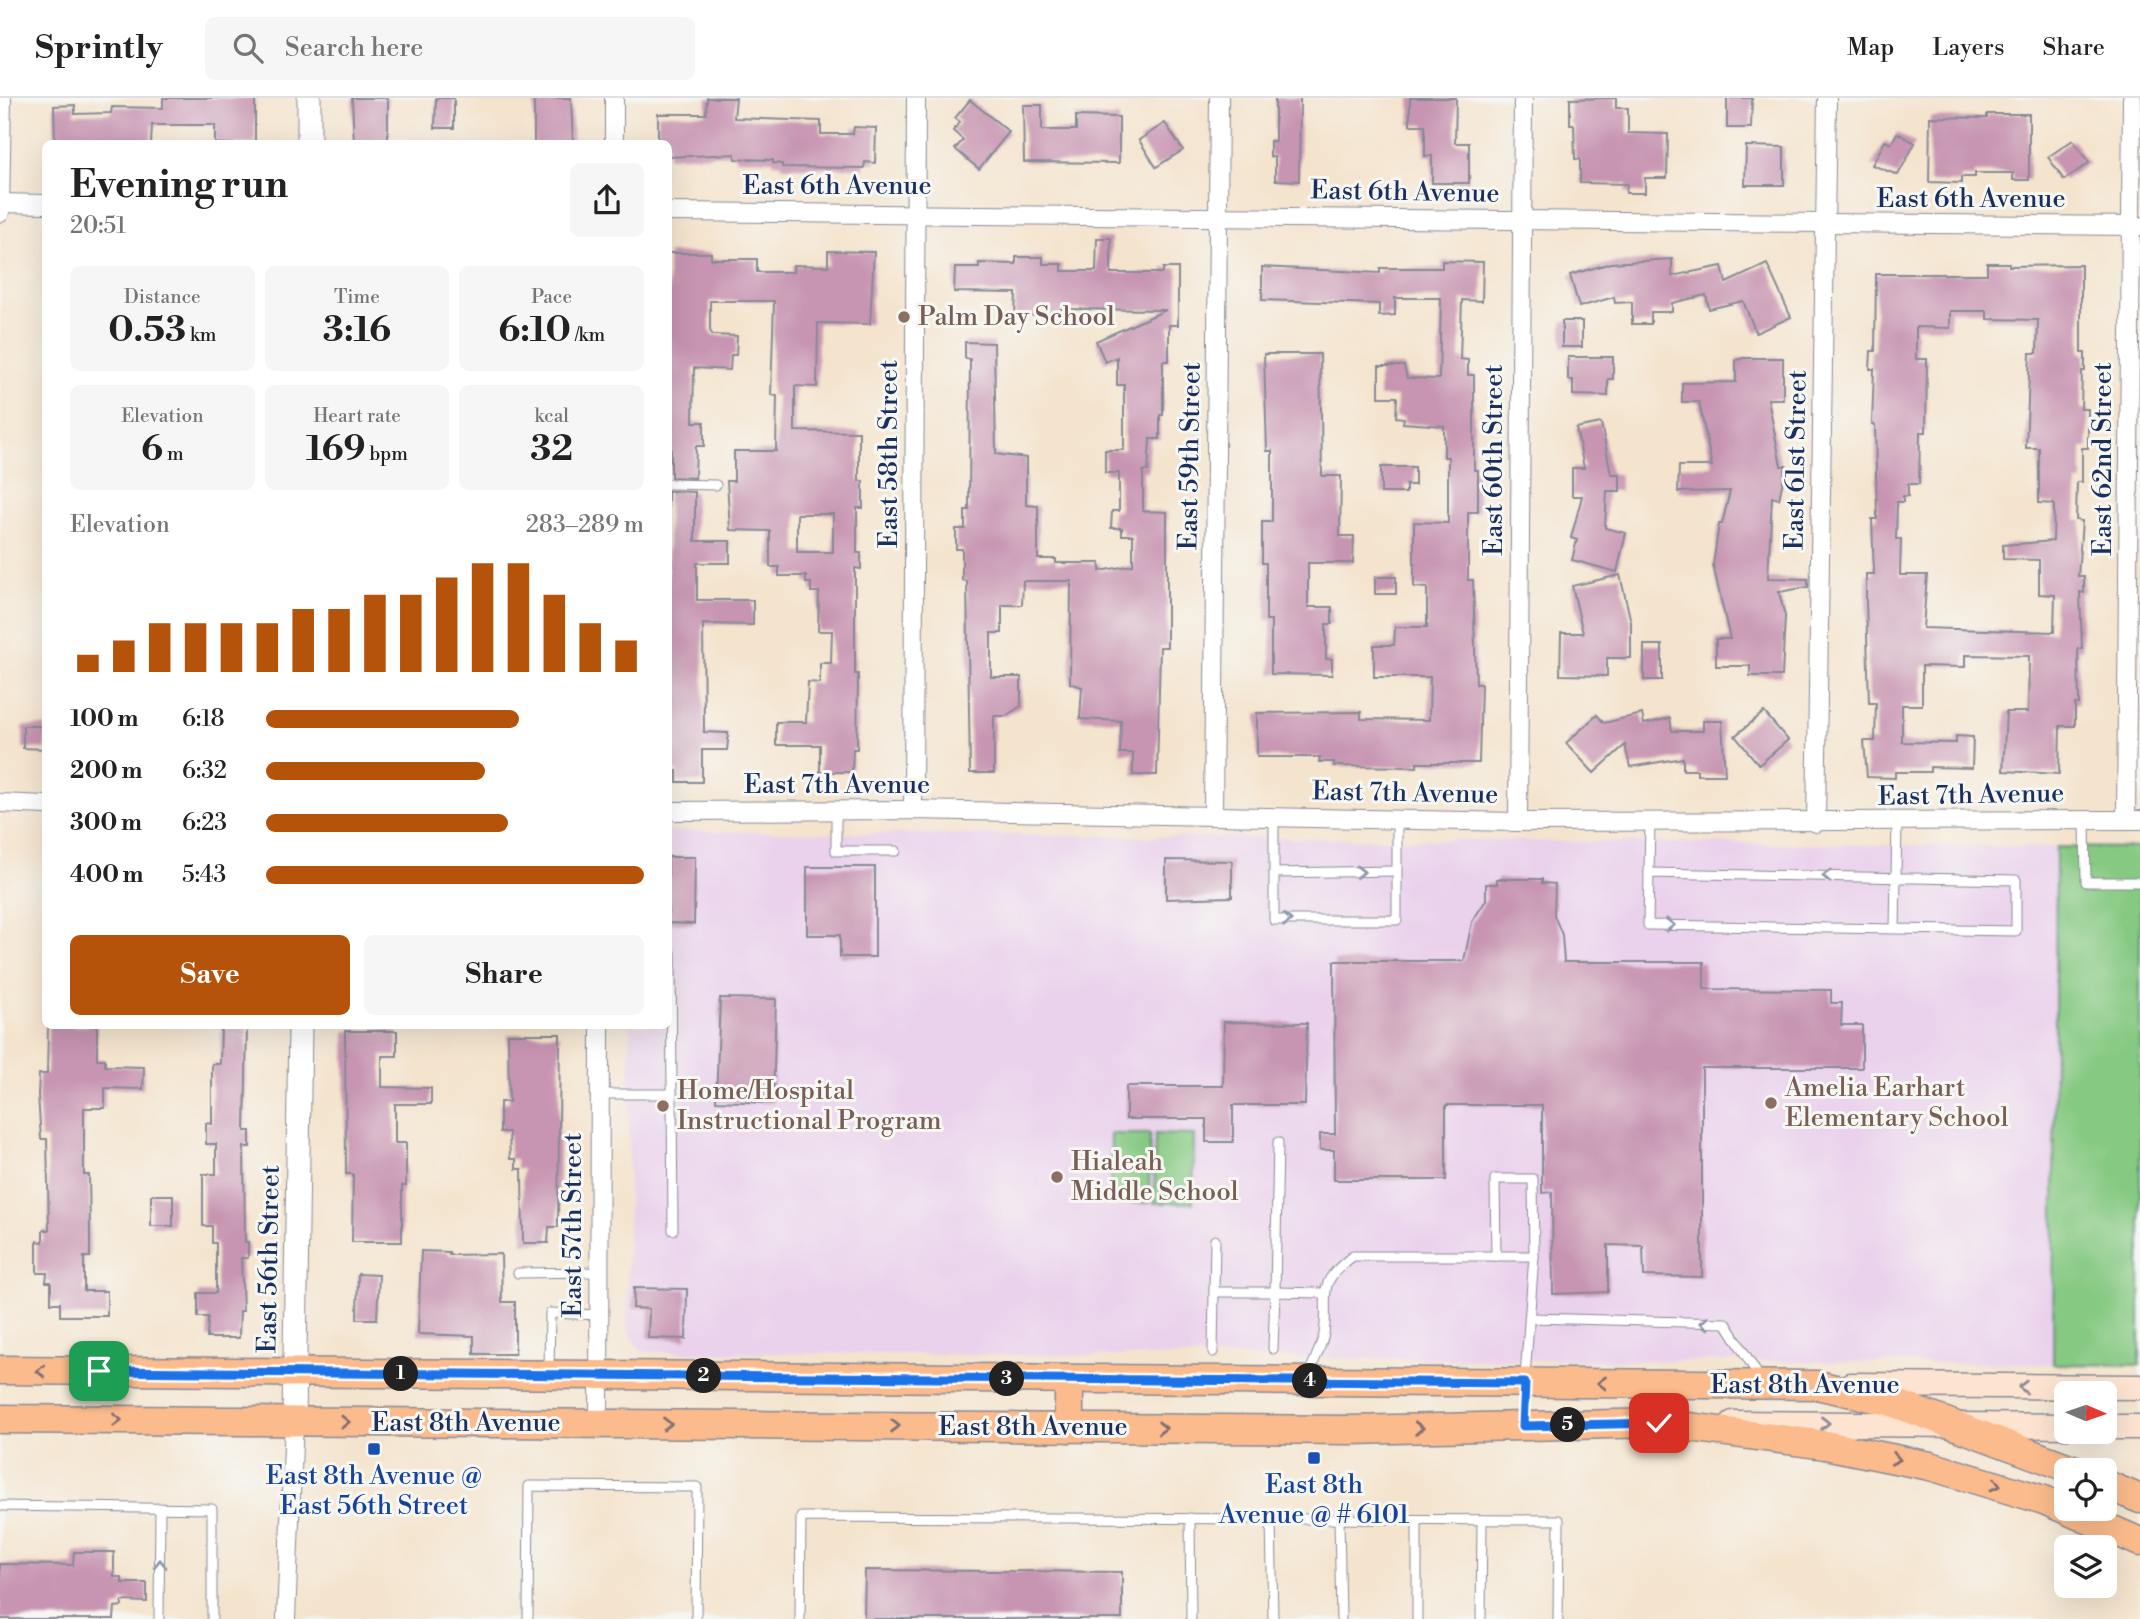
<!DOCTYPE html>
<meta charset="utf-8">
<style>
body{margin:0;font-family:"Libre Bodoni",serif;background:#f6f6f6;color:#222;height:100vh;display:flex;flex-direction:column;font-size:26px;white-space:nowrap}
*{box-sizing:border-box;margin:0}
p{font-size:23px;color:#767676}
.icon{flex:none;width:38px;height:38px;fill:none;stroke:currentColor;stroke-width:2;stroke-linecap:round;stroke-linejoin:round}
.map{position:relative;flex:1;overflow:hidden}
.sheet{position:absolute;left:42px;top:42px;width:630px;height:889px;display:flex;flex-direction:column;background:#fff;border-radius:10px;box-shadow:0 7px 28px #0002}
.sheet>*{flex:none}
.needle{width:46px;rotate:92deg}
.controls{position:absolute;left:2054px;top:1283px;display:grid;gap:14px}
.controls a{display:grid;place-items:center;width:63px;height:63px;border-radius:10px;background:#fff;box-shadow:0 7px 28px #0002;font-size:35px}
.pin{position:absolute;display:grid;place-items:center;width:60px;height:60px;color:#fff;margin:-30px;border-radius:14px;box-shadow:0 4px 10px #0006}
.km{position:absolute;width:35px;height:35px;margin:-18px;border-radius:50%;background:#222;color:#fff;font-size:19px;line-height:35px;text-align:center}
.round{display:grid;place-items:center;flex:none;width:74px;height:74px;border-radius:10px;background:#f6f6f6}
.summary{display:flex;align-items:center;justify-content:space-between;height:119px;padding:0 28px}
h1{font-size:38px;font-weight:700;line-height:52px}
.figures{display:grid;grid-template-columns:repeat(3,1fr);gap:10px;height:119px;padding:7px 28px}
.figures div{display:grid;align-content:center;border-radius:10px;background:#f6f6f6;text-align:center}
.figures b{font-size:35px;font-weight:700}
.figures small{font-size:19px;font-weight:400}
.figures p{font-size:19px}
.chart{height:196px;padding:14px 28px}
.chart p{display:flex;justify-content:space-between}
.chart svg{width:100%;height:126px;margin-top:7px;stroke:#b45309;stroke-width:6}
.action{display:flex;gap:14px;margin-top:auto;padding:14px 28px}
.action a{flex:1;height:80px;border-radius:10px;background:#b45309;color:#fff;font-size:28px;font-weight:700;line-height:80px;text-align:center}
.action a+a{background:#f6f6f6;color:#222}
ul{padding:0 28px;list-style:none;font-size:23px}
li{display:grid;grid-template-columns:112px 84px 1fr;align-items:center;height:52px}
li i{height:18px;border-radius:9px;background:#b45309}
header{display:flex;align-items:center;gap:42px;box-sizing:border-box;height:98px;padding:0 35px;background:#fff;border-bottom:2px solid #e0e0e0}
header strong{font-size:33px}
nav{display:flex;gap:38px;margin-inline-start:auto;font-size:24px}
.search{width:490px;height:63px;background:#f6f6f6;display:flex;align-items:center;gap:18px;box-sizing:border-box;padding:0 24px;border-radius:10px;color:#767676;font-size:26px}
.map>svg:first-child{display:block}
.built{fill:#ead1ec}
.green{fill:#86c982;stroke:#507c70;stroke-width:2}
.building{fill:#c794b1;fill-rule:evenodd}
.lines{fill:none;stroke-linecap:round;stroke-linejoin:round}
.service-casing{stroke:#888a96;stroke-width:11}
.minor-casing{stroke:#888a96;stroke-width:20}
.tertiary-casing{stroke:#888a96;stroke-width:25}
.secondary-casing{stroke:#888a96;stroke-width:27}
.primary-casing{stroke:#888a96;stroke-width:31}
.service{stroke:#fff;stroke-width:9}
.minor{stroke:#fff;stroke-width:18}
.tertiary{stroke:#fff;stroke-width:23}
.secondary{stroke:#fde4d1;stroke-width:24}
.primary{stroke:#fbbb8c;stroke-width:28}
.oneway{stroke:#8d97ae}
.oneway2{stroke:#806e73}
.oneway3{stroke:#8c8a98}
.route-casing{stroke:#fff;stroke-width:14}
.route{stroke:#1a73e8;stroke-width:9}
.education-dot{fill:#8d6e63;stroke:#f6f6f2;stroke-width:2.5}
.transit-dot{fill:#1a4fb4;stroke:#f6f6f2;stroke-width:2.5}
.labels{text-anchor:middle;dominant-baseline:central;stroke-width:6;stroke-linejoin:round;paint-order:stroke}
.street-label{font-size:26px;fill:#1b2f5e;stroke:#f6f6f2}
.education-label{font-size:26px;fill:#785e54;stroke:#f6f6f2;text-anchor:start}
.transit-label{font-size:26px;fill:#164399;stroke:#f6f6f2}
</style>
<header>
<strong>Sprintly</strong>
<div class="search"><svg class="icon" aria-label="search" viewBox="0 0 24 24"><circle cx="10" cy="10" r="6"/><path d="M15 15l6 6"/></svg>Search here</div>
<nav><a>Map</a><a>Layers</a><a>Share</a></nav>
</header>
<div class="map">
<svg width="2140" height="1521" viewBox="0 0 2140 1521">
<rect width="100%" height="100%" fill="#f6f6f2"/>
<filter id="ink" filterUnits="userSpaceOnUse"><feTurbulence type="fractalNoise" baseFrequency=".0143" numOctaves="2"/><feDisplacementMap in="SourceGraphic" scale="14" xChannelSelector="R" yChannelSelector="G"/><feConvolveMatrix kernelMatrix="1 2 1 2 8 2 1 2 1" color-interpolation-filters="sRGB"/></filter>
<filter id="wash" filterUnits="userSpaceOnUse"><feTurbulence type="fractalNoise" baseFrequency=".00686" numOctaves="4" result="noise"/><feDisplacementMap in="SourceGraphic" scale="28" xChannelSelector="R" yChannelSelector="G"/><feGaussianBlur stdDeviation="1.57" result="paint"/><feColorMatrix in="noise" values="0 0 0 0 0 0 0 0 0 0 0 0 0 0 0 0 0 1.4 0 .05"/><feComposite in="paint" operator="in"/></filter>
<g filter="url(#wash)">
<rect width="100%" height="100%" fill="#f4e4ce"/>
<path class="built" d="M669,733L2056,749L2052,1266L644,1254L638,1250L627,1230L630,928H668Z"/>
<g class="green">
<path d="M2056,749L2140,750V1267L2053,1266Z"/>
<path d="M1111,1036H1150L1149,1105L1110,1104Z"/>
<path d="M1155,1036L1194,1037L1193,1105H1154Z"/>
</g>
<g id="blocks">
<g class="building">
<path d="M163,0H255V46H215V27H152L151,46H55L54,8L75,7V16L111,15L112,9L163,10Z"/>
<path d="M352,0H388V46H354Z"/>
<path d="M436,0H454V30H435Z"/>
<path d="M534,0H571L573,46H534Z"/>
<path d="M707,0H736L734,20L821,23V36H853L854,29L876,30L875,65L865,64L864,70L782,69V66L773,65V62L735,61V56L668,59V46H658V16H706Z"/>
<path d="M1275,0H1300L1299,83L1275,82V59H1270V43H1275Z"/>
<path d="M1410,0H1456L1455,45H1469V85H1432V58H1425V27H1410Z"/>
<path d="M1616,0V10H1628V35L1668,36L1667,80H1645V95H1626L1627,86L1580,85V61H1575L1574,27H1570V1Z"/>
<path d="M1727,0H1752L1751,30H1727Z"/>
<path d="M970,2L1009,34L979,71L955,51L963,42L953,33L960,24L955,20Z"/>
<path d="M1023,7H1042V32H1076V18L1119,19V65L1024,64Z"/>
<path d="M1987,16H2029V82H2013V75H1975V79H1961V85L1929,84L1930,19L1987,20Z"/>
<path d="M1165,25L1183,52L1156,69L1139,42Z"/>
<path d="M1897,35L1915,45L1898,77L1872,67L1885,43L1891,46Z"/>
<path d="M2073,42L2089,65L2064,82L2048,59Z"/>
<path d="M1746,48L1784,49V87H1745Z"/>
<path d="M1097,140H1111V175H1163V170H1178V227H1169V263H1163V317H1160V341H1150L1148,373H1143V413L1167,414V549H1160L1157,677H1133V655H1120L1121,623L1080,621L1082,589L1070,585L1071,483H1023L1022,507H1002V535H991V579H1021V608L1006,618H994V675H970L967,483L962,482V451H956V431H965V412H969L970,261L965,260V244L994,245L996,356L1026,360V407L1038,408V461H1056V465H1100V473L1133,467V437H1122V430H1111L1112,413H1119V375H1105V352H1124V287H1117V259L1105,264L1096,243L1166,212L1061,211V218L1015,217L1016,195L954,194L955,170H979V165L1016,166V159H1043V166H1062V173H1096Z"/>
<path d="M828,153L874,154L870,226L818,225L817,289L795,288V333L859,334V383H863V410H857V455H861V471L855,470V576H858L857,651H853L852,674H820V647H776V624H806L808,584L820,585V565H831L832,533H818L819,494H811V485H806V478H779V469H770V433L730,432L727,383H734V353H776L777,298L771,297L774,203H710V233L713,237L737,238L736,257H731L730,272L694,270L693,324H704V348H696L695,380L671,379V349H668V155H711V161H757V174H793V167L828,168ZM797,416H833V454H797Z"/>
<path d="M1672,161V178L1722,168L1726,185L1767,166L1791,219L1756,235L1743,203L1709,211L1706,197L1672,205V214H1651V226H1632V204L1615,205L1614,199L1579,209L1570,177L1611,165Z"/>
<path d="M1442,163L1483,164L1482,203L1462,202L1460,261L1468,262V277H1474V372H1478V414H1468V482H1473L1476,586H1481L1479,665H1417V669L1334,668V664H1319L1320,659H1257V615L1361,614V621L1429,622L1430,579H1374V547H1394L1395,529H1427V490L1414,489V424L1448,425V359H1444V328L1403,325L1404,320L1396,319L1397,299H1379V268H1404L1407,280L1439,281L1441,200H1395V217L1379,218V206L1262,202V169L1380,175V170H1442Z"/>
<path d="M1987,165H2009V168L2081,167V255H2085V273H2082L2081,311H2088V350H2082V384H2077L2076,422L2082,423L2078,478H2084V495L2080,494L2082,551H2078L2079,606H2075V628H2060L2059,676L2003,673L2006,614H2028L2029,558L1965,557V569L1922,568V607H1902V644L1956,645V638L1973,639L1972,670L1930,669V674H1895V680L1867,679L1864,643H1875L1876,605H1869L1866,503V476H1874L1872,421H1877L1875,327L1872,326L1874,271H1870L1871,253H1875L1876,176H1987ZM1950,213H1987V221L2038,222L2037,255H2030L2026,350H2039V405L2054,406L2053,443L2003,447V461L2039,462V496L2055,497L2054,534L1923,530L1927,477H1900L1901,441H1896L1897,404H1903V398H1908V386H1919L1920,334H1926L1927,261H1916V229L1950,230Z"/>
<rect x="1562" y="223" width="20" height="26"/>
<path d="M1264,256H1320L1322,378H1341L1340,438H1354L1353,465H1308V509H1332V526H1326V561H1332V577L1271,576V522H1266V465H1262V424H1272V353H1267Z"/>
<path d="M1568,259H1613V281H1608V298L1573,297V282H1568Z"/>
<path d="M1744,260H1783V301H1768L1781,368H1786L1779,401L1772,399L1768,480L1808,481V489L1779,494L1785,518L1782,578H1750V568H1716V541H1730L1713,467L1719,426H1722L1730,393L1678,394L1679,368H1712L1699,304H1682V285L1736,284V262Z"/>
<path d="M1601,325L1611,376H1620V393H1607L1605,430L1626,435L1617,474L1572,462L1577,442L1571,440L1582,398H1572V370H1584L1576,330Z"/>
<path d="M1381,369H1415V387H1406V395H1381Z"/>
<path d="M668,393L695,394V443H730V465H697V502H753V527L703,526L704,634L728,635V643L727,652H702V684H677V673H672V649H668Z"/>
<path d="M1620,477L1631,524V560H1607V578L1560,577L1561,535H1583L1572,488Z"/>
<rect x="1375" y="479" width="21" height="17"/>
<rect x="1644" y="547" width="18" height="35"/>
<path d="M1764,614L1788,642L1759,667L1735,638Z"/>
<path d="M1642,616L1644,626L1670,620L1672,633H1703V623H1722L1725,677H1697V672H1683V660L1630,669L1625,647L1594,675L1566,645L1597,617L1604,625Z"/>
<path d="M23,628H46V651L23,650Z"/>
<path d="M668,759H695L694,826L668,825Z"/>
<path d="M1166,762L1232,763V799L1166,801Z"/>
<path d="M807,769H875V859H840V837H807Z"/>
<path d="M1497,781H1542V785L1555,786L1554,817L1562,837L1564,864H1704V891L1831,892V905H1842L1841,927H1862V970H1702V1179L1644,1178L1643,1148L1608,1147V1194L1553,1196L1552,1094L1542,1095V1007H1446V1082H1334V1052H1320V1036H1335L1334,863H1464L1472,824L1486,802V786H1497Z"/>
<path d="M720,900L776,901L773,1005L716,1003Z"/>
<path d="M1224,924L1307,925L1305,1007H1233V1044H1206V1021H1126V988H1223Z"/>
<path d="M48,928H97V961H105V968L144,969L143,991L105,990V1010H84V1077H89L90,1132V1159H84V1193H107V1218H60V1205H51V1184H46L47,1175H37V1143L43,1144V1132H49L47,1041H41L38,997L39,976H47Z"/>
<path d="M221,928H247L245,1033H250V1049H244L245,1144H248V1160H241L243,1213H240L239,1240H207L208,1219H198V1195H216V1145H212V1128H203V1076H216V1046H206V1025L212,1026V966H220Z"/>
<path d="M345,933H397V958H382V989L431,990V1006H395V1045H406V1088H402V1144H352L353,1076H346Z"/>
<path d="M508,936H560L558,1129H549L548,1145H523L522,1071H516V1061H510L509,1034H500V1004H509Z"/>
<rect x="151" y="1097" width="22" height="31"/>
<path d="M421,1153L449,1154V1157L501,1156L502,1204H515V1256H474V1238L418,1236Z"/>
<path d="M358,1176L379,1177L377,1221H357Z"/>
<path d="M634,1190L687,1191L686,1241L648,1240L649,1211L633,1210Z"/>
<path d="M74,1454H114V1479H122V1485H147V1504L122,1503V1508L115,1509L114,1521H0V1466L73,1467Z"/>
<path d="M865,1472L1122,1474V1521H864Z"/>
</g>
</g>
</g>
<g filter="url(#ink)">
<use href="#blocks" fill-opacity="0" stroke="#888a96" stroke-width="2"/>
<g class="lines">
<g class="service-casing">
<g id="service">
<path d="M668,386L716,387"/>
<path d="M836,713V753H896"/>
<path d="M1274,718V822H1397V721"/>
<path d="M2085,722L2086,784H2140"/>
<path d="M1274,775L1396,773"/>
<path d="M1649,775L1650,724"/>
<path d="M1895,831L1648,827L1649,775L2016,782V833L1895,831L1897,724"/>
<path d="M668,855H671L672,996"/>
<path d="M600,996H672L673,1132"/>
<path d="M1215,1142L1214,1194H1275L1278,1044"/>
<path d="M1496,1158L1495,1081H1533L1534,1158"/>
<path d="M518,1175L600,1174"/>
<path d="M1529,1220L1726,1225L1761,1282"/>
<path d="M1273,1251L1275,1194L1324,1195"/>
<path d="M1213,1254L1214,1194"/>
<path d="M549,1273L550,1215L600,1217"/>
<path d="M1308,1278C1313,1265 1321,1250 1324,1236C1330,1195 1313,1188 1353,1158H1534L1525,1279"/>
<path d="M0,1408L212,1411V1521"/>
<path d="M1190,1420L1191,1521"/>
<path d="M1271,1421L1273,1521"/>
<path d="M1339,1421L1341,1521"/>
<path d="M1417,1422V1521"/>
<path d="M159,1521L160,1410"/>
<path d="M528,1521L529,1388L697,1389L696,1521"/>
<path d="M800,1521L801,1419L1559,1422L1558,1521"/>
<path d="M1481,1521L1482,1422"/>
</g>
</g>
<g class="minor-casing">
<g id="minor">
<path d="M614,46V0"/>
<path d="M0,105L46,106"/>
<path d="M668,114L2140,128"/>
<path d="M0,115L2,0"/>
<path d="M0,705L46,707"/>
<path d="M913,712L916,0"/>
<path d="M668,713L913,712L1518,724L2140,722"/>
<path d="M1213,717L1219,0"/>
<path d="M2126,722L2132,0"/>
<path d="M1518,724L1523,0"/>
<path d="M1816,725L1827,0"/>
<path d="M599,1326L600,928"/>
<path d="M286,1521L294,1323"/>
</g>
</g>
<g class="tertiary-casing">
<g id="tertiary">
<path d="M309,46V0"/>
<path d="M294,1323L300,928"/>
</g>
</g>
<g class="secondary-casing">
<g id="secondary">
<path d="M1850,1287L2140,1289"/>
<path d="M1733,1325L2067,1328"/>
<path d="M2105,1329H2140"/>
</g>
</g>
<g class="primary-casing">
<g id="primary">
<path d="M0,1272L1817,1287L1889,1303L2075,1372"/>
<path d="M0,1321L1351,1332L1659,1325L1825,1347L1930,1368L2044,1402L2140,1444"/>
<path d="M1069,1330V1281"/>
<path d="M2105,1386L2140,1401"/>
</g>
</g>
<use href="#service" class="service"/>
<use href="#minor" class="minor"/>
<use href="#tertiary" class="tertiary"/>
<use href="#secondary" class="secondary"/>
<use href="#primary" class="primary"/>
</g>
<defs><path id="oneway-chevron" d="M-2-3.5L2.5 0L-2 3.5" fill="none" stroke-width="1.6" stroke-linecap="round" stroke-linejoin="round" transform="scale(1.75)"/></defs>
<g class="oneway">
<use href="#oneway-chevron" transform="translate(1360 774) rotate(-1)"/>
<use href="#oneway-chevron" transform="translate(1827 778) rotate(-179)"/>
<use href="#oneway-chevron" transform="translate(1287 822)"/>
<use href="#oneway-chevron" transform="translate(1670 827) rotate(1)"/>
<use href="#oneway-chevron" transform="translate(1705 1225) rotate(-178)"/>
<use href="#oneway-chevron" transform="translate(160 1466) rotate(-90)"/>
</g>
<g class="oneway2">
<use href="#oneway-chevron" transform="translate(41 1273) rotate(-179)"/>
<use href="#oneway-chevron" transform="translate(1602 1285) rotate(-180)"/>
<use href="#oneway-chevron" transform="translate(117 1322)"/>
<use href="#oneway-chevron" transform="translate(345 1324)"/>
<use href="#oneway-chevron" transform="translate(667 1326)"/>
<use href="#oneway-chevron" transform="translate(895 1328)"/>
<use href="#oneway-chevron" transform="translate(1162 1330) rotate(1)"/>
<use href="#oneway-chevron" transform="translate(1419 1330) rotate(-2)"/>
<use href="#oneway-chevron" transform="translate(1896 1361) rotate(11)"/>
<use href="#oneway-chevron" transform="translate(1996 1387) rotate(17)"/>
</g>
<g class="oneway3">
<use href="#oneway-chevron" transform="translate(2023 1289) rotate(-180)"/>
<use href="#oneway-chevron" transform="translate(1825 1325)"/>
</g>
</g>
<g class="lines" filter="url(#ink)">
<g class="route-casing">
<path id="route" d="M99,1273L1525,1285L1523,1328L1659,1325"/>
</g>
<use href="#route" class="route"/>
</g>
<g class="education-dot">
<circle cx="904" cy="219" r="7"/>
<circle cx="1771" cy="1005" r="7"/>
<circle cx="663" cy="1008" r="7"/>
<circle cx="1057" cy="1079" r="7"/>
</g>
<g class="transit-dot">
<rect x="367" y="1344" width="14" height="14" rx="3.5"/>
<rect x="1307" y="1353" width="14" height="14" rx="3.5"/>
</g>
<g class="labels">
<g class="street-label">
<text x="837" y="88">East 6th Avenue</text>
<text transform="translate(1405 94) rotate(1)">East 6th Avenue</text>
<text x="1971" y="101">East 6th Avenue</text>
<text transform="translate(889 356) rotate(-90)">East 58th Street</text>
<text transform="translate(1190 358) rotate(-89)">East 59th Street</text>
<text transform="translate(2103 361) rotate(-90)">East 62nd Street</text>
<text transform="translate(1494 362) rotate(-90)">East 60th Street</text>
<text transform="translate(1796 362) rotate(-89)">East 61st Street</text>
<text x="837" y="687">East 7th Avenue</text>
<text transform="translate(1405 695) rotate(1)">East 7th Avenue</text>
<text transform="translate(1971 697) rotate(-1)">East 7th Avenue</text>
<text transform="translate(573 1127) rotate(-90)">East 57th Street</text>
<text transform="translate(269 1161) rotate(-89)">East 56th Street</text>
<text x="1805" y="1287">East 8th Avenue</text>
<text x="466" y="1325">East 8th Avenue</text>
<text x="1033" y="1329">East 8th Avenue</text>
</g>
<g class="education-label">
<text x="918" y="219">Palm Day School</text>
<text x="1785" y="990">Amelia Earhart<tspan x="1785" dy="30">Elementary School</tspan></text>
<text x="677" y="993">Home/Hospital<tspan x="677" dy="30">Instructional Program</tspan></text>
<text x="1071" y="1064">Hialeah<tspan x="1071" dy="30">Middle School</tspan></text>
</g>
<g class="transit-label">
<text x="374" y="1378">East 8th Avenue @<tspan x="374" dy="30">East 56th Street</tspan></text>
<text x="1314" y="1387">East 8th<tspan x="1314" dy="30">Avenue @ # 6101</tspan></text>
</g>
</g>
</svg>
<div class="controls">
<a><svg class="needle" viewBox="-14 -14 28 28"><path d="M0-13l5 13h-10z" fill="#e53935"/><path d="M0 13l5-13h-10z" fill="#767676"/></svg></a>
<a><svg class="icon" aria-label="locate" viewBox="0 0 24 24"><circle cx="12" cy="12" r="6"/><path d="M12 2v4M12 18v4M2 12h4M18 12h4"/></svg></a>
<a><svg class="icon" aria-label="layers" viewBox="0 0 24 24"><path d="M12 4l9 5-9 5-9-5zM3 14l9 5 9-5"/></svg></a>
</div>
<div class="pin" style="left:99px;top:1273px;background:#1e9e55"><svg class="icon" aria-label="arrive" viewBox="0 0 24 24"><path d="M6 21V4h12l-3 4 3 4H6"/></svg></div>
<div class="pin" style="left:1659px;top:1325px;background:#d93025"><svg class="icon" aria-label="check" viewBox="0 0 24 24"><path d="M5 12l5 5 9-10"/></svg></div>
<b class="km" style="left:401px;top:1276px">1</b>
<b class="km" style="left:704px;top:1278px">2</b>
<b class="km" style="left:1007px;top:1281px">3</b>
<b class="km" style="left:1310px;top:1283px">4</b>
<b class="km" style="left:1568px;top:1327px">5</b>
<section class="sheet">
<div class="summary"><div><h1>Evening run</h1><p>20:51</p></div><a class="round"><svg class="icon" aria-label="share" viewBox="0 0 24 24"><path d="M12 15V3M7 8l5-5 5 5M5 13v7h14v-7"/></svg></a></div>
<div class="figures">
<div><p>Distance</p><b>0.53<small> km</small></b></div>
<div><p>Time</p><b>3:16</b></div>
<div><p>Pace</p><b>6:10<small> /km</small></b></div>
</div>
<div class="figures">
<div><p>Elevation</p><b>6<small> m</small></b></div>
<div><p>Heart rate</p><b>169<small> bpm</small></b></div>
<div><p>kcal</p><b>32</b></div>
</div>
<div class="chart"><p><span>Elevation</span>283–289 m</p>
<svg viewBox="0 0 160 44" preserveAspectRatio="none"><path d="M5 44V38M15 44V33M25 44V27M35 44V27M45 44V27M55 44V27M65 44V22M75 44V22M85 44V17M95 44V17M105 44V11M115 44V6M125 44V6M135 44V17M145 44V27M155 44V33"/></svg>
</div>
<ul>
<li><b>100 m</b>6:18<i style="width:67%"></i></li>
<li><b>200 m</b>6:32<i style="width:58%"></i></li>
<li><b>300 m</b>6:23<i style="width:64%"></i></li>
<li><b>400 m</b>5:43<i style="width:100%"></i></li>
</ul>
<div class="action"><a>Save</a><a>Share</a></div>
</section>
</div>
